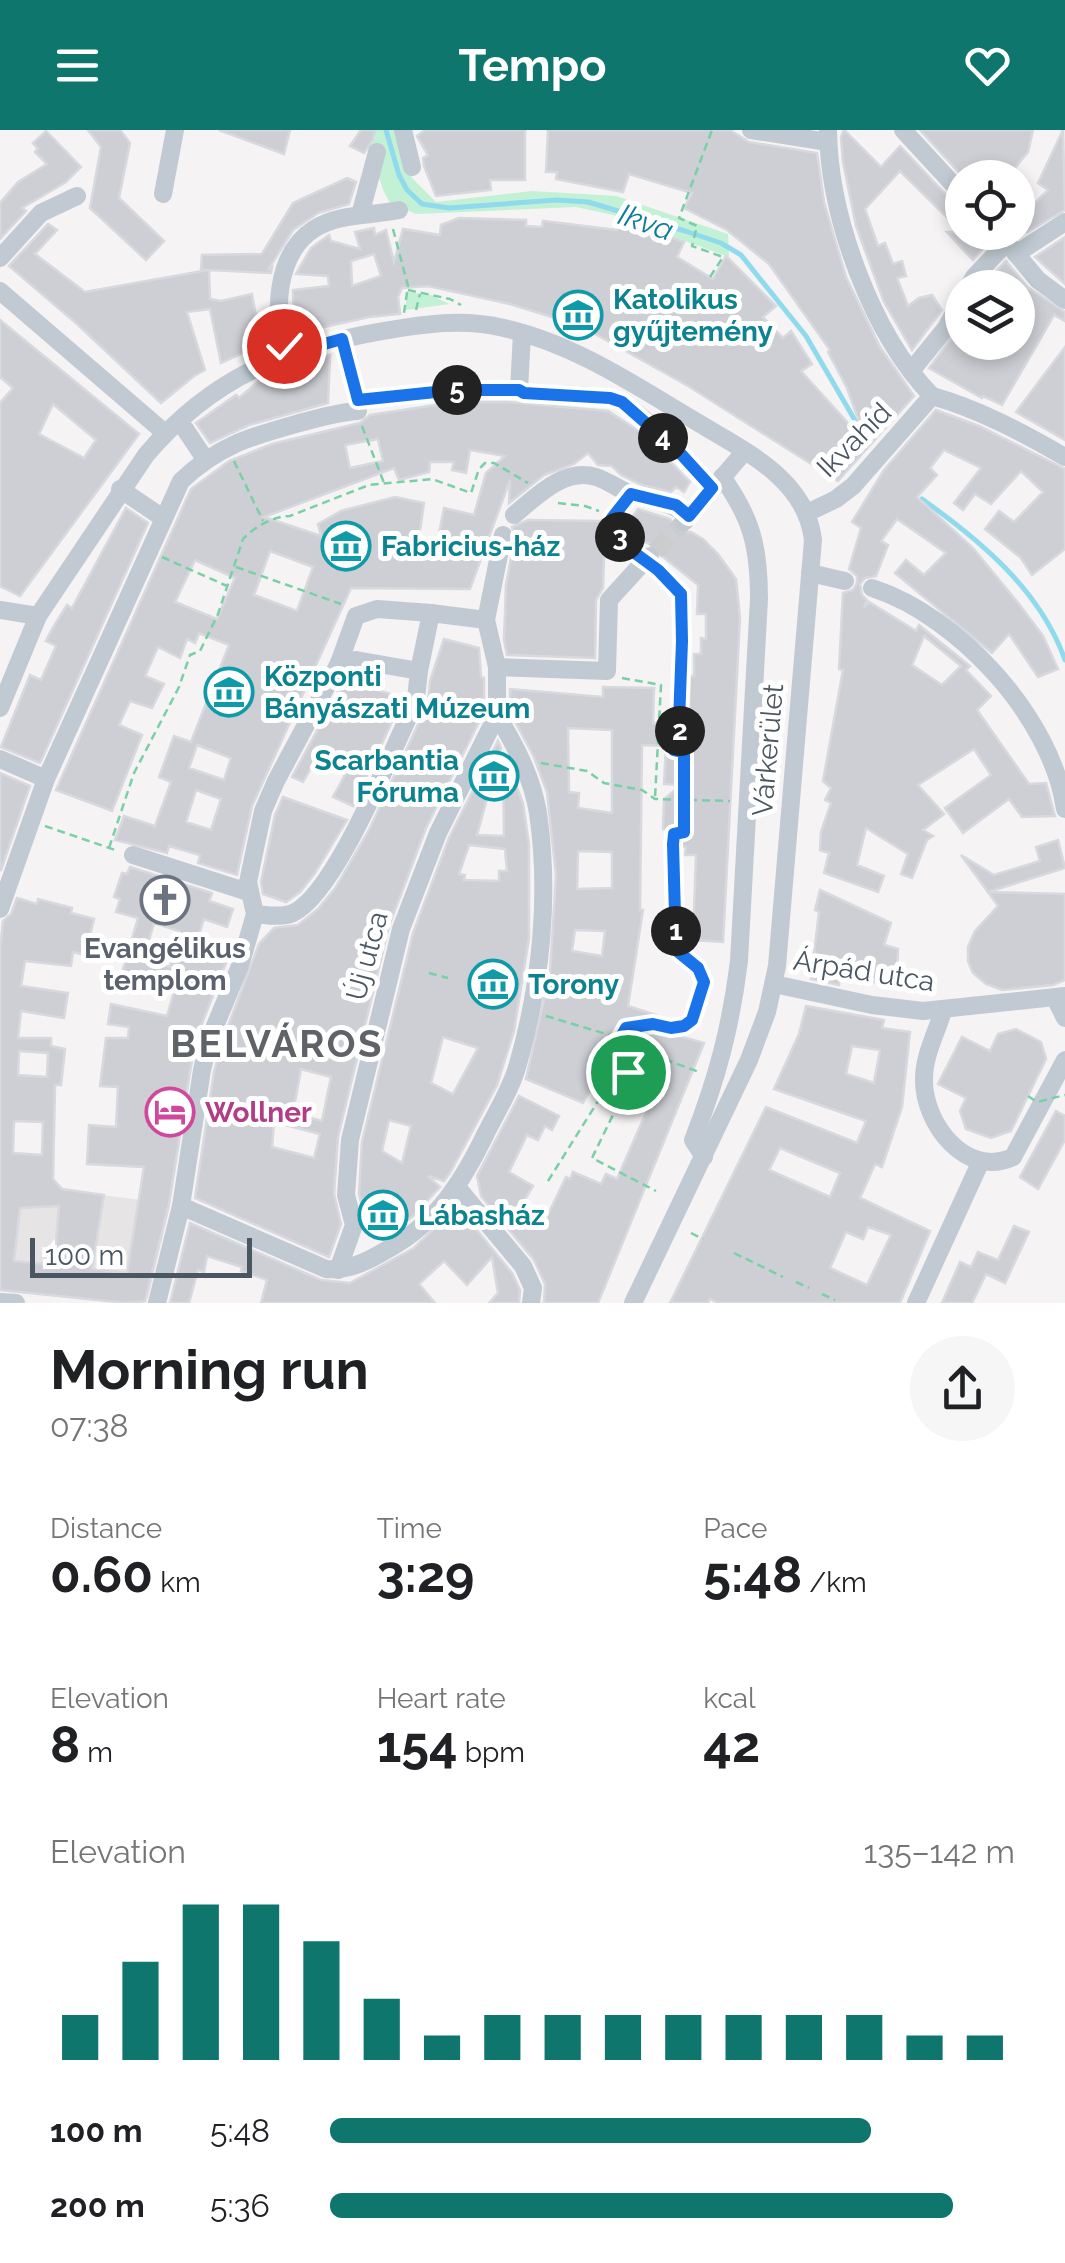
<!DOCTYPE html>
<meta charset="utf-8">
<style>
body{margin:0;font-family:Raleway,sans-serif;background:#f6f6f6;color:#202124;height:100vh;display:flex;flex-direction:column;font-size:38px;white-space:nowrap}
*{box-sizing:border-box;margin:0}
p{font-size:32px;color:#757577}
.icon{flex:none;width:55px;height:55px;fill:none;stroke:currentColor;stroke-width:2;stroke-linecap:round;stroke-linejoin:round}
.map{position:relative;height:1173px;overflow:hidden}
.side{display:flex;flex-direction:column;background:#fff;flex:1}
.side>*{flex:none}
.buttons{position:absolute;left:945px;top:30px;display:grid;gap:20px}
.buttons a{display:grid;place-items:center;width:90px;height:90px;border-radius:50%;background:#fff;box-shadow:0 5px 15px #0003;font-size:50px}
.scale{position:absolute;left:30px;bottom:25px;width:222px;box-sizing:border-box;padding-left:10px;border:5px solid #4a5661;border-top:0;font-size:28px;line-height:35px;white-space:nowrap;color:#4a5661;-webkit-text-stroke:8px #fff;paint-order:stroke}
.pin{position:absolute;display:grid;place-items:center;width:85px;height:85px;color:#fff;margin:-42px;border:5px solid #fff;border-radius:50%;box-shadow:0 2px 10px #0007}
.km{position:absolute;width:50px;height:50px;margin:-25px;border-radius:50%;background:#222;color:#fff;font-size:28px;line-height:50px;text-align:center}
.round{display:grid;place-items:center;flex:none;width:105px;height:105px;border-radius:52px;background:#f6f6f6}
.summary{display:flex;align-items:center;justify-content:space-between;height:170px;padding:0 50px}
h1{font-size:55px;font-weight:700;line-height:75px}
.metrics{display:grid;grid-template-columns:repeat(3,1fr);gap:15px;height:170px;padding:10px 50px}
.metrics div{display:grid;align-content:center}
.metrics b{font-size:50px;font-weight:700}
.metrics small{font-size:28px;font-weight:400}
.metrics p{font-size:28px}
.chart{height:280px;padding:20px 50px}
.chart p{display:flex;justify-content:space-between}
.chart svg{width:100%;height:180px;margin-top:10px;stroke:#0f766e;stroke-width:6}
ul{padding:0 50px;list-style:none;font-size:32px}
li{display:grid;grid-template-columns:160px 120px 1fr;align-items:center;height:75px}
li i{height:25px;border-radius:12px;background:#0f766e}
header{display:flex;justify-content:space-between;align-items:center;height:130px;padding:0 50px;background:#0f766e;color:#fff;font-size:45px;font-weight:700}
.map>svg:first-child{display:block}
.education{fill:#e6e4e5}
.green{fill:#c3f1d5}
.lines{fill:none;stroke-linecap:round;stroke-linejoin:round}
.stream{stroke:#90daee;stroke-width:5}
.building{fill:#cdcfd5;stroke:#d7d9de;stroke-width:2.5;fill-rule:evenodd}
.minor-tunnel{stroke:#caccce;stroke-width:18;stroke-dasharray:18 9;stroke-linecap:butt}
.path{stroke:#7ad0a6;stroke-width:2.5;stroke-dasharray:8 5;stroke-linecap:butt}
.minor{stroke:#c1cad2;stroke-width:18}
.path-bridge{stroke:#7ad0a6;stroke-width:2.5;stroke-dasharray:8 5;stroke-linecap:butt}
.minor-bridge{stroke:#c1cad2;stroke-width:18}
.route-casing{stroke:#fff;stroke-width:20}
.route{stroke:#1a73e8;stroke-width:12}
.labels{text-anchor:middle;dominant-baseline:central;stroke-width:10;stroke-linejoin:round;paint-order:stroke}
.culture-label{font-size:28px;font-weight:bold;fill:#0d838f;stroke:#fff;text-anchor:start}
.street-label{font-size:28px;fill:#4a5661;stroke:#fff}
.worship-label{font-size:28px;font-weight:bold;fill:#5b616d;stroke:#fff}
.hotel-label{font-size:28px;font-weight:bold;fill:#b23c85;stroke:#fff;text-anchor:start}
.water-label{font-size:30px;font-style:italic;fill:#0c7c9b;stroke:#fff}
.district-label{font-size:38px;font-weight:bold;letter-spacing:2.5px;fill:#5f6368;stroke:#fff}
</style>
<header><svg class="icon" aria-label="menu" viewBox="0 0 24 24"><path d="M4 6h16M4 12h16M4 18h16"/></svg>Tempo<svg class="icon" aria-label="heart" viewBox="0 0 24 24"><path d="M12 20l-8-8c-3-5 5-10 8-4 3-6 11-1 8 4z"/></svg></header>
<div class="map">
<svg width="1065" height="1173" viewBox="0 0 1065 1173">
<rect width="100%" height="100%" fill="#f5f3f3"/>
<path class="education" d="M0,1052L141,1070L170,1077L148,1168L143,1173H127L0,1161Z"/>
<g class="green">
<path d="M372,0H397L412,48L436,72L532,61L616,66L728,104L729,127L613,85L576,77L416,84L390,73L384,62L367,13Z"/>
<path d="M406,162L431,165L449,174L406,180Z"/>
</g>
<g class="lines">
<g class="stream">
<path d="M386,0L399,45L407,60L422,74L449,78L556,70L588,72L685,101L721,113L741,125L806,206L860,299"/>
<path d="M922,369C981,411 1040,460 1065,530"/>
</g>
</g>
<g class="building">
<path d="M88,0H120L130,13L119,68L164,111L146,130L90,78L101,17Z"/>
<path d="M219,0H290L284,24Z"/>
<path d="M361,0H375L373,10L364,23L350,16Z"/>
<path d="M425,0H525V50H490L491,60L436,66L424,36L423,28L428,25L417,6Z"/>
<path d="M548,0H730L749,12L817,23L824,72L846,147L880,217L914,266L838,351L688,256L581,196L510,174L428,156L402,158L398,167L400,184L369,187L298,203L294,201L293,160L329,156L328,146L296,144L311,118L329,105L331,111L360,119L355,102L374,98L375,105L386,100L394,132L403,99L440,105L441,95L459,88L526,90V96L542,97L543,91L617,100L622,89L684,112L677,127L713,149L726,126L776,176L763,187L783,208L791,201L812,234L801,241L867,314L847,258L828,222L830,220L769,134L727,100L684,78L692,63L629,44L623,62L556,49L557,42H546ZM374,124L381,146L352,156L351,131Z"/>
<path d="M844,0L881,37L900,16L953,72L962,76V102H986L989,111L973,130L969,126L947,102H962L900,41L865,79L878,116L885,113L893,134L902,131L906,146L897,148L908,176L919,168L932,165L942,180L912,220L884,172L856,96L843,32L841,7Z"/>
<path d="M920,0H1033L1028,22L1007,48H964Z"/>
<path d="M1063,0L1065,80L1027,102L1018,96V66L1032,76L1048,60L1038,53Z"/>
<path d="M46,1L81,37L66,52L22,78L26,81L0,109V73L18,52L47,34L35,22L38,19L33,13Z"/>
<path d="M347,48L356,52L349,74L318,83L293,100L268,140L272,137L271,143L209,140L210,169L221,171L252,164L261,215L221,233L210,179L187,182L205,240L194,246L161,273L77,194L9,136L48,94L57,100L35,124L85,162L208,140H201L202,125L262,124L293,73Z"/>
<path d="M1065,107V154L1035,127Z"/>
<path d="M1006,131L1028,158H982L984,154Z"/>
<path d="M1029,158L1065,182V191L1054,185L1002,275L983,266L982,268L929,238L962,194V212H1018V171Z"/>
<path d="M0,190L139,304L20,466L0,456V273L13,258L0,247ZM53,274L96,310L84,328L39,304Z"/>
<path d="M1065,217V310L1016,282Z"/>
<path d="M330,225L328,273L249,295L210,313L196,293L236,265L239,268L260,250Z"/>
<path d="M456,272H507L608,281L642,303L690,352L684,362L676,357L671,362L642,355L621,345L612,336L598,335L588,323L574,334L544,345L509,373L510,350L470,459L351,458L252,676L237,745L198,733L200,725L169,716L167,723L115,710L124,686L155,696L171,652L159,647L174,606L191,612L229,515L199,503L195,513L187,509L180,528L158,517L145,546L164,554L152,578L130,571L119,595L142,605L112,681L56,660L191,359L229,331L272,314L360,293L370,285ZM378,309L383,331L350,338L345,315ZM470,320L505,326L486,343L474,385L444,378L435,424L417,421L424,373L395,367L341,381L318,394L321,406L264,387L394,338L399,350L429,342L430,332H454L452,340L466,343ZM270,421L313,437L297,481L254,465ZM195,430L235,448L217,489L175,472ZM197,615L231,628L224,650L189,638ZM196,660L221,669L211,700L186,692Z"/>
<path d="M936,280L979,296L1065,339V419L1032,445L1021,428L985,399L999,381L1014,392L1043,362L1021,341L991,374L975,364L963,380L954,373L981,338L944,320L930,338L937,345L917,367L973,418L1019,474L1043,506L1058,539L1038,547L1009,504L992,523L895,443L906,430L924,445L946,423L897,389L881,411L888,415L876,446L865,448L860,454L862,465L867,470L864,478L869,472L916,501L919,495L970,536L966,540L991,566L977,580L1029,654L1046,653L1055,686L1022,687L1009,669L963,703L945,678L991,645L974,619L918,655L944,684L923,700L933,706L927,710L912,748L901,744L908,724L866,698L857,735L884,746L878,762L824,743L829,723L820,720L821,702L831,673L825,670L831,658L823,651L843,540L839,539L843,463L853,460L857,453V446L849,439L861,398L852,392L884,340ZM924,506L961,536L942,555L912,535Z"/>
<path d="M126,378L148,393L40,633L1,617L30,545L41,550L56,516L46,511L52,499L67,475L72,478Z"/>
<path d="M638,379L670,389L677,402H691L703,409L718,424L736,449L740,488L723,812L693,810L696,725H685L686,717L680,716V700L663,699L664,669L681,655L664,654L666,616L642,615L640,780H643L628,876L656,885L652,898L704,913L598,1173H544L545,1154L534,1130L481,1066L477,1046L519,966L559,986L552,1000L545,996L538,1010L527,1005L509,1042L533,1056L521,1076L546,1089L566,1047L570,1049L573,1042L601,1054L606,1044L617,1049L652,969L650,968L657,952L606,932L583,973L526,949L550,843L556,745L547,662L534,627L510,582V559L603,567V557L654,558L653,593L689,594L690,546H694V524H701V508L706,509V484H697L698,455L662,426L658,417L640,410L643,407L627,394ZM568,598L612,600V683L578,678L579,663L569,662ZM578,721L612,722V758L577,759ZM575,800L605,801L602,826L572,821Z"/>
<path d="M528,390L600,391L605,398L603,458L596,470L595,528L507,525L504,510L506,455L515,407L512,397Z"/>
<path d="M444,509L479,518L481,547L484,548V582L426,698L389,796L338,1007L334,1064L341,1094L329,1127L195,1068L214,942L222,912L259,814L274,798L298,795L318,779L336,757L369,700L428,573L430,551ZM301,939L331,947L322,991L293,983ZM274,992L320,1004L314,1028L272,1017Z"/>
<path d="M347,545L369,549L368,557L400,567L396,583L353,676L333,667L345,645L315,631L303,652L292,647Z"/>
<path d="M498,611L501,618L477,705L504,706L503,622L523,673L529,715V808L514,901L497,955L451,1041L444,1051L428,1046L440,1057L413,1086L389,1104L365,1088L359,1064L362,1012L413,803L449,708ZM469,715L505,719L507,741H499V751L464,750L465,745L459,744ZM443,907L478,918L453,964L431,953ZM389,990L411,996L402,1033L382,1021Z"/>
<path d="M0,643L30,656L1,740H0Z"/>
<path d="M283,667L347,690L315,743L300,762L286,772L263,764L261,752L275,685Z"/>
<path d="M1058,710L1065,738L988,762L961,725L994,745L1040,731L1036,717Z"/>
<path d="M130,737L212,763L209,771L233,779L227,797L204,789L196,813L229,825L188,929L192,930L169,1074L145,1171L127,1173L0,1160V819L3,791L11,784L17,768L37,774L38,769L72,778L71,783L94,789L85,825L73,822L71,836L25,831L21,856L68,863L64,888L21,881L18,908H51V916L65,919L61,955H55L53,1049L62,1059L104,1065L92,1139L127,1143L144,1037L87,1034L89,995L116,997L118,957L100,956L106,908H128L129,897L108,894L111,874L167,886L175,858L122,843L138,788L116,782L120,769L114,767L122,743L127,744ZM154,793L179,801L170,837L144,828ZM19,921L48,923L47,947L18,945ZM14,991L43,992L42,1025L13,1023ZM59,1076L54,1135L14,1131L20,1078Z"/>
<path d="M820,760L891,793L884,815L898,819L896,856L840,846L839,855L811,849L819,782L815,780Z"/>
<path d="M988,762L1065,764V850L1053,855L1002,860L986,854L973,843L968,831V817L975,801L998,776Z"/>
<path d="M806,876L884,890L882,898L910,902L902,977L882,1037L875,1034L860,1068L930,1101L900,1173H718L710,1169L708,1173H670L766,977L857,1013L866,991L774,959L799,904ZM852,916L880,920L874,953L846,944ZM780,1018L840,1043L830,1067L769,1040ZM868,1097L891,1105L867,1155L830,1138L846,1102L863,1109Z"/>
<path d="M1016,899L1041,912L1046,929L1011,1001L991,1008L966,999L960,981L966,968L938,954L962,907L990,921L998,904Z"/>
<path d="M1056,981L1065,986V1010L1038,1059L1020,1047Z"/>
<path d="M457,1076L512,1143L520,1160L519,1173H489L498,1163L492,1127L467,1155L444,1131L419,1154L435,1173H261L267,1150L241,1141L242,1137L207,1126L204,1142L198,1140L189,1173H170L190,1093L321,1150L350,1153L414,1118Z"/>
<path d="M1014,1096L1029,1102L1005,1153L986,1144L972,1173H942L960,1132L971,1137L978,1122L998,1130Z"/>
</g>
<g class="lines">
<path class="minor-tunnel" d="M655,421L682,394"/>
<g class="path">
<path d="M393,99L408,156L404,183"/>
<path d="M710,147L723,127L692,116L697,96L679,88L712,0"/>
<path d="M408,160L450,169L461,175"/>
<path d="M416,180L420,164"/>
<path d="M362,296L384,353"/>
<path d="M234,331L263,391"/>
<path d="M558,373L585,376L599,381"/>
<path d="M618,405L632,422"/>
<path d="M162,427L227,456"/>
<path d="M236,437L341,474"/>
<path d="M622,548L661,555L655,668"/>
<path d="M541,633L587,641L604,653L642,660L655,669L730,671"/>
<path d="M45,696L118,721"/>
<path d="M109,718L134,643L179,557L190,525L200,521L218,484L243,409C254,397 274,386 290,386L369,355L432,349L471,363L479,339L485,333H494L528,353"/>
<path d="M429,843L448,848"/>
<path d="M546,886L623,909V914L699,942"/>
<path d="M626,948L628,942L616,916L626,897L653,894L671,898L684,896L692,890L704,853L698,838L677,820L673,714L674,704L684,702V622L674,620L673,617L678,618L683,511L681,465L659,441"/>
<path d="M548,1051L615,944L630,950L592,1028L656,1061"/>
<path d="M691,1103L703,1109"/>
<path d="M734,1123L783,1147"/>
<path d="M796,1152L809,1158"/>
<path d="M822,1164L835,1170"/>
</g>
<g class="minor">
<path d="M403,0L412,37"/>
<path d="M751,0L828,12"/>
<path d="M828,0C829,87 872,204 932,266"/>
<path d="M903,0L962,64"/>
<path d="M163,64L175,0"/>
<path d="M360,85L377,22"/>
<path d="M998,102L1038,150L1065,170"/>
<path d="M1016,124L1065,92"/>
<path d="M0,128L41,83L77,66"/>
<path d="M968,158L974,147L1007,112"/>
<path d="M0,161L165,303"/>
<path d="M342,209L358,270L455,260H519L524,263C552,265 584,263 611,269C637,274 694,337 713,358"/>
<path d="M287,223C272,186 276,123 314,99C339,83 371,86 399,80"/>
<path d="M911,241L946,198L962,168"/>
<path d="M519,260L522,203"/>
<path d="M932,266C979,279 1023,303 1065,327"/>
<path d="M185,299L205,329"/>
<path d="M120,359L163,388"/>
<path d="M807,383L836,369L853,356L932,266"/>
<path d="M514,385C536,367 564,337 596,347C608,351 619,359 631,364C652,372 671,371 689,386"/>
<path d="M612,388L631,364"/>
<path d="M684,392L745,321"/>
<path d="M810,443L845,451"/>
<path d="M872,458C959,486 1052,588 1065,679"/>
<path d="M0,480L38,486"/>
<path d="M339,533L356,486L377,479L431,483"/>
<path d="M497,537L607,541L609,470L639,437"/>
<path d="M0,578L38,486L146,325C212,247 285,218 383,201C424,194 463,188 504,198C576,214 639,258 702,295C748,323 806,350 813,410L777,836L767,882L749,930L633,1173"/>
<path d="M0,629L46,649"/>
<path d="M133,725L248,762"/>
<path d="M0,779L46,649L181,351C220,314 253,306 303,292C322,287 339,282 358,281"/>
<path d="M255,784C267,785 282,788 293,783C334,764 387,632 408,588L416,568L419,541"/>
<path d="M774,854L872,875L923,881L1065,866"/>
<path d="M1055,868L1065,888"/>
<path d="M943,881C936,904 924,925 924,949C923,993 966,1049 1013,1027L1065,930"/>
<path d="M704,1027L693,1010C717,949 731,896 739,831L759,469C759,418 752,388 722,347"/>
<path d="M457,1057L523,1136L533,1158L531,1173"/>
<path d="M181,1076L326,1139C350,1141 370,1130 390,1118C437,1092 463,1051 486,1003C497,981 512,957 518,934C541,854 550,765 538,683C532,647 516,617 497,585"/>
<path d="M338,1140L354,1095L346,1065L350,1010L401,799L438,703L497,585V537L486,490"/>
<path d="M0,1172L16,1173"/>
<path d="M157,1173L181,1076L202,940L210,908L240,836L255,784L248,752L263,681L276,651L339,533L356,530L419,541L431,483L486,490L503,405"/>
<path d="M916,1173L980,1033"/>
</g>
<path class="path-bridge" d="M1028,966L1037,972L1065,965"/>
<path class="minor-bridge" d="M639,437L650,426"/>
</g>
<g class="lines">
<g class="route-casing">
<path id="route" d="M284,216L288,224L342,209L358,270L455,260H519L524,263L610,268L622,272L681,324L712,358L689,386L676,375L631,364L612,388L628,418L658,440L681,464L682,511L678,618L673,617L674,620L684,622V702L674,704L673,714L676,820L698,838L704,852L692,890L684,896L671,898L653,894L626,898L616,916L628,942"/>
</g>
<use href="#route" class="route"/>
</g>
<defs>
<g id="museum-ring" transform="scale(2.5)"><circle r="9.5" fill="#fff" stroke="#0f9aa8" stroke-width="1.5"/><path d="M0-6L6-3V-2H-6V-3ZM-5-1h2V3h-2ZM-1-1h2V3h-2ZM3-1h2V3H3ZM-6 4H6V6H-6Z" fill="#0f9aa8"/></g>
<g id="church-ring" transform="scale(2.5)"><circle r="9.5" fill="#fff" stroke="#6b7280" stroke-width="1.5"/><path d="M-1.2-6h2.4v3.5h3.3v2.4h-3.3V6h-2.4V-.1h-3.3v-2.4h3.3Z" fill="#6b7280"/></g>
<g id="hotel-ring" transform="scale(2.5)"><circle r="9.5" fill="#fff" stroke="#d1479c" stroke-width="1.5"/><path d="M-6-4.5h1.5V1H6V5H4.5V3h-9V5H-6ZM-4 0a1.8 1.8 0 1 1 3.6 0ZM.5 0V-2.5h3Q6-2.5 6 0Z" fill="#d1479c"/></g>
</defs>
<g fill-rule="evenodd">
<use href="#museum-ring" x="578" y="185"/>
<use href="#museum-ring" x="346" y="416"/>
<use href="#museum-ring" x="229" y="562"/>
<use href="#museum-ring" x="494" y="646"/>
<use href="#church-ring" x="165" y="770"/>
<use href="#museum-ring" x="493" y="854"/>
<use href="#hotel-ring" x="170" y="982"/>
<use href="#museum-ring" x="383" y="1085"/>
</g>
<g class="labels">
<g class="culture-label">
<text x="613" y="169">Katolikus<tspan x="613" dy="32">gyűjtemény</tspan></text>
<text x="381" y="416">Fabricius-ház</text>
<text x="264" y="546">Központi<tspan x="264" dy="32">Bányászati Múzeum</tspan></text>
<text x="459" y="630" text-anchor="end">Scarbantia<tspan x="459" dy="32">Fóruma</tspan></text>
<text x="528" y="854">Torony</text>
<text x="418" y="1085">Lábasház</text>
</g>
<g class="street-label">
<text transform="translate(854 310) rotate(-45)">Ikvahíd</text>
<text transform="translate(768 620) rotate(-85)">Várkerület</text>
<text transform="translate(367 826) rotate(-75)">Új utca</text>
<text transform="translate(864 841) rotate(9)">Árpád utca</text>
</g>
<g class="worship-label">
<text x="165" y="818">Evangélikus<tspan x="165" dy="32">templom</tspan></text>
</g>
<g class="hotel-label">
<text x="205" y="982">Wollner</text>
</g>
<g class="water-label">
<text transform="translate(646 92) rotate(19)">Ikva</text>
</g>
<g class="district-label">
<text x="277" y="913">BELVÁROS</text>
</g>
</g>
</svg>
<div class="buttons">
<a><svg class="icon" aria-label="locate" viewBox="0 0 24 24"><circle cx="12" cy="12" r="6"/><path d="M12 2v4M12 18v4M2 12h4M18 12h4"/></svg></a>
<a><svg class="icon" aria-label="layers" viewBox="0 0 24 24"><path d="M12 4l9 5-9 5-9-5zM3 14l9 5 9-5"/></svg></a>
</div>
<div class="scale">100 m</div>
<div class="pin" style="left:628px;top:942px;background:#1e9e55"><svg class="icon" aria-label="arrive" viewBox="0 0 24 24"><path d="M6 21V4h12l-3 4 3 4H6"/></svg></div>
<div class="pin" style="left:284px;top:216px;background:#d93025"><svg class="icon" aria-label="check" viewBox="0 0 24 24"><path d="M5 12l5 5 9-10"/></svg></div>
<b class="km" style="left:676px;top:801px">1</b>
<b class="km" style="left:680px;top:601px">2</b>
<b class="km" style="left:620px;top:407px">3</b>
<b class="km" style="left:663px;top:308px">4</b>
<b class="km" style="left:457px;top:260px">5</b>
</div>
<section class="side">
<div class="summary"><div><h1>Morning run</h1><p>07:38</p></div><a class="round"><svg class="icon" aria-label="share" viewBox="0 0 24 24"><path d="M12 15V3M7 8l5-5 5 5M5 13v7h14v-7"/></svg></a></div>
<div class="metrics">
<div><p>Distance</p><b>0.60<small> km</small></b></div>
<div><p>Time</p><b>3:29</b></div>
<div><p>Pace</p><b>5:48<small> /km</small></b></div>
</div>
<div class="metrics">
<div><p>Elevation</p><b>8<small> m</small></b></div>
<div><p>Heart rate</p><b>154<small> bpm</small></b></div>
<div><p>kcal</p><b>42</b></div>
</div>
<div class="chart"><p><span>Elevation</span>135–142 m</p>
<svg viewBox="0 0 160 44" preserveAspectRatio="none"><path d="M5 44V33M15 44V20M25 44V6M35 44V6M45 44V15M55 44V29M65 44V38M75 44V33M85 44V33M95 44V33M105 44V33M115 44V33M125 44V33M135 44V33M145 44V38M155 44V38"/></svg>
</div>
<ul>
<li><b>100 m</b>5:48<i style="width:79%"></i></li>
<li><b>200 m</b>5:36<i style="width:91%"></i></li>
</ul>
</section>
